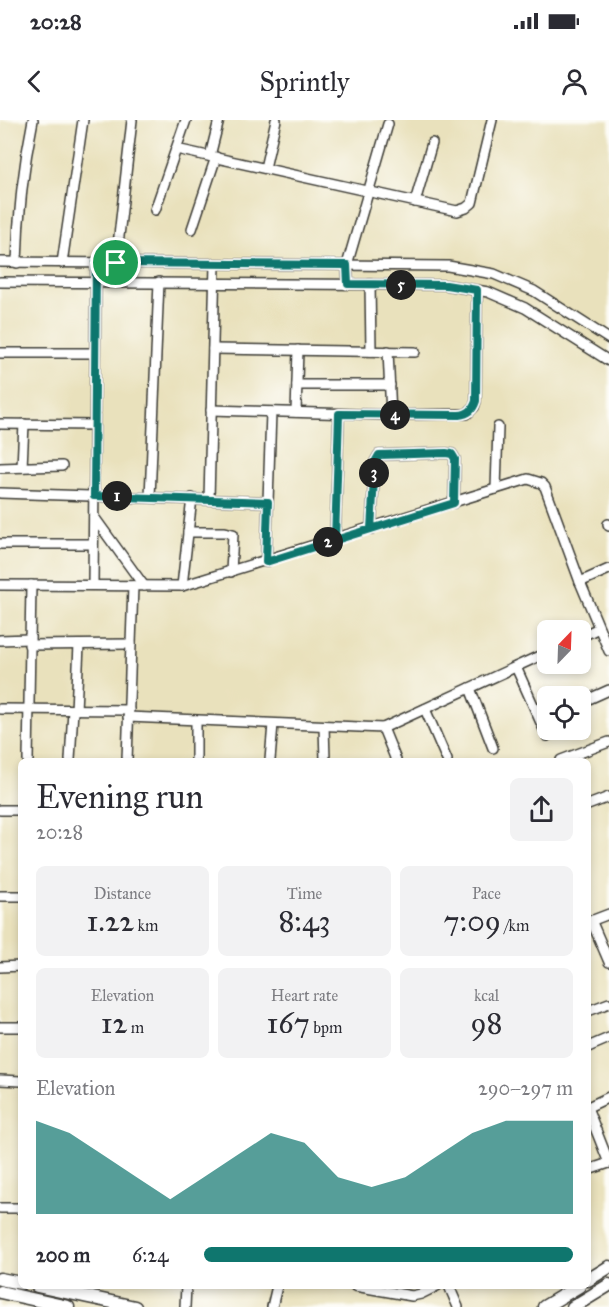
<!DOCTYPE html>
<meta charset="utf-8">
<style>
body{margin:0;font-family:"IM FELL Great Primer",serif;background:#f2f2f3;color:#2b2b33;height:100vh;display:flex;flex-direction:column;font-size:22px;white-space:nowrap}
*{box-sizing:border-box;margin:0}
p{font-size:20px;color:#7c7c81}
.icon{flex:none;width:33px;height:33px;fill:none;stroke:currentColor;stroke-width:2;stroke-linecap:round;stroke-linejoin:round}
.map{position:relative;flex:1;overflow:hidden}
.side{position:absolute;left:18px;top:638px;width:573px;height:531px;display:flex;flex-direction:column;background:#fff;border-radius:9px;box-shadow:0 3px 9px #0003}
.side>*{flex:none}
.needle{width:39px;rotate:23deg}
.tools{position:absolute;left:537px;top:500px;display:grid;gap:12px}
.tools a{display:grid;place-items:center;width:54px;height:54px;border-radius:9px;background:#fff;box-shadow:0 3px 9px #0003;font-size:30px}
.pin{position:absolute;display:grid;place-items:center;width:51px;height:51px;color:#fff;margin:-26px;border:3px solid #fff;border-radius:50%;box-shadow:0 2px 6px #0007}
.km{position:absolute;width:30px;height:30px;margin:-15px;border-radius:50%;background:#222;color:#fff;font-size:16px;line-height:30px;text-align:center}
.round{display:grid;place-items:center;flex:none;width:63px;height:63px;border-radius:9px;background:#f2f2f3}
.overview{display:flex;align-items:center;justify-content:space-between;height:102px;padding:0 18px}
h1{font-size:33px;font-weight:600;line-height:45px}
.stats{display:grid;grid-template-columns:repeat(3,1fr);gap:9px;height:102px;padding:6px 18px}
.stats div{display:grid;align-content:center;border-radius:9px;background:#f2f2f3;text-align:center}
.stats b{font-size:30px;font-weight:600}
.stats small{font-size:16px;font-weight:400}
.stats p{font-size:16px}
.chart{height:168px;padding:12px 18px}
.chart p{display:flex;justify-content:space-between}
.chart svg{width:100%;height:108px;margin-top:6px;fill:#0f766e;opacity:.7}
ul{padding:0 18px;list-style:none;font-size:20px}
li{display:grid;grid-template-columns:96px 72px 1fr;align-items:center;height:45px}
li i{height:15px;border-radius:8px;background:#0f766e}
.status{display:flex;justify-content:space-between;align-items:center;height:42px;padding:0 30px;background:#fff;direction:ltr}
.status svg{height:16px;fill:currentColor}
header{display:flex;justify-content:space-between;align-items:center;height:78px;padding:0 18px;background:#fff;font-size:27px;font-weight:600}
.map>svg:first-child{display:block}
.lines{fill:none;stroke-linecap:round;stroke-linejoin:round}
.minor-casing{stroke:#3b3a34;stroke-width:12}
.major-casing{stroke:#3b3a34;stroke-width:15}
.minor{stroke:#fff;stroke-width:9}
.major{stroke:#fff;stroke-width:12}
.route-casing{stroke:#fff;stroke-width:12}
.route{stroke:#0f766e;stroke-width:8}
</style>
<div class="status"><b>20:28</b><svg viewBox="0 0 49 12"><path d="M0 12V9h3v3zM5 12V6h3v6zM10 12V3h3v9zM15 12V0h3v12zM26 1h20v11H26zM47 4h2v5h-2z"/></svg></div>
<header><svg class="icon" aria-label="back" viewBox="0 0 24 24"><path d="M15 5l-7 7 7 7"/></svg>Sprintly<svg class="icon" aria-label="person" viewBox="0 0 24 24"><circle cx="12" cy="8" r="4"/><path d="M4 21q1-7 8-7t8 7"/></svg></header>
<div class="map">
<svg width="609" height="1187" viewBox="0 0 609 1187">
<rect width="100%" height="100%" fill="#fdfcf7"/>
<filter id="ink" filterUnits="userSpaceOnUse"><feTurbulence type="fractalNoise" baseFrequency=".0167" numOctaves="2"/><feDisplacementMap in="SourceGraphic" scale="12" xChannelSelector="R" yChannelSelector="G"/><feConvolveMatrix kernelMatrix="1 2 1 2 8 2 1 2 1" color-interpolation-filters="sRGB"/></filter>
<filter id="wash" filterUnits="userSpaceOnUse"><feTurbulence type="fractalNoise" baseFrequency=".008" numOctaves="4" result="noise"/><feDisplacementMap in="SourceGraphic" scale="24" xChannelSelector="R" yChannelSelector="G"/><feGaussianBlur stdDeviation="1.35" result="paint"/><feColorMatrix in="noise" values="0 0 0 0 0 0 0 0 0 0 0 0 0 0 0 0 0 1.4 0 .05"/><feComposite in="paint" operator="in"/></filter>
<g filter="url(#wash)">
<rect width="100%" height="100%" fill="#e9e1bc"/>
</g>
<g filter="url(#ink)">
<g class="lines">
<g class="minor-casing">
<g id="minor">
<path d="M176,29L457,91L466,88L472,83L492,0"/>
<path d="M210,36L219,0"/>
<path d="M265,48L276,0"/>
<path d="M415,82L432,23"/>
<path d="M155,90L186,0"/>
<path d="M192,109L216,37"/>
<path d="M0,142L448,146L494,154L534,171L609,219"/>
<path d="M17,143C18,94 23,48 33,0"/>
<path d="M62,143L83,0"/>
<path d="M116,143L132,0"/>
<path d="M0,162L446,165L488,172L525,188L609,241"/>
<path d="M348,164L347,145L388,4"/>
<path d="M370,164L371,231"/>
<path d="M213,229L415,232"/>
<path d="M388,231L391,295"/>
<path d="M0,233H95"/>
<path d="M297,265H390"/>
<path d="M211,290L391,295L467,294L474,287L476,281L477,170"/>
<path d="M296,292L298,230"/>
<path d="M0,304L94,305"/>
<path d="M22,347L24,304"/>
<path d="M0,348L62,346"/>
<path d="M496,369L498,307"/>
<path d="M0,373L268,382"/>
<path d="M150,377L159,162"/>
<path d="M209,379L215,144"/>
<path d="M94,397L144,466"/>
<path d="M608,404L609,406"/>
<path d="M371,409L375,342L379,335L446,333L452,334L455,339L454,383"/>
<path d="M188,412H225L233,414L231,452"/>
<path d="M335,420L339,294"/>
<path d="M0,424H93"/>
<path d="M266,442L271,292"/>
<path d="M580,462L609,449"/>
<path d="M0,465L182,466L528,359L541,363L545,367L580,462L609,531"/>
<path d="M93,465L96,143"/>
<path d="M182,466L192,378"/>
<path d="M580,517L599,508"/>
<path d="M0,520L29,519"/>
<path d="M29,525L131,524"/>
<path d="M516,547L547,616"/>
<path d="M470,568L493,628"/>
<path d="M580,583L609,570"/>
<path d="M0,589L129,590"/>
<path d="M425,589L447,640"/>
<path d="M76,590L79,525"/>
<path d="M128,597L383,608L548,532"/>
<path d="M196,600V640"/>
<path d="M324,606L325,640"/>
<path d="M383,608L396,640"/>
<path d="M28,640L31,465"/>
<path d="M70,640L73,590"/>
<path d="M127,640L133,466"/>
<path d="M270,640L273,604"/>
<path d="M561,640L609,622"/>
<path d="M588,685L609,677"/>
<path d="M0,690H21"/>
<path d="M0,776H21"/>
<path d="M591,800L609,842"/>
<path d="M588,802L609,794"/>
<path d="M0,847L21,846"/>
<path d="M588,891L609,883"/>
<path d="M0,907H21"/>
<path d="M588,927L609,918"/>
<path d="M0,960L21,961"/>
<path d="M588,987L609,977"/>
<path d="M588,990L609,1043"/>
<path d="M588,1050L609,1043"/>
<path d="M0,1088H21"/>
<path d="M355,1166L412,1176L421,1174L437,1166"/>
<path d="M449,1166L458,1187"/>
<path d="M185,1187L186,1166"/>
<path d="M272,1187L277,1166"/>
</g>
</g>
<g class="major-casing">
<g id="major">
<path d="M0,1159L21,1163"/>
<path d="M588,1160L609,1147"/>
<path d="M37,1166L135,1187"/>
<path d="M0,1172L68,1187"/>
<path d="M544,1187L579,1166"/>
<path d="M573,1187L609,1165"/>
</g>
</g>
<use href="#minor" class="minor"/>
<use href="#major" class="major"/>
</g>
</g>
<g class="lines" filter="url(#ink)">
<g class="route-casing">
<path id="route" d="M116,143H96L94,376L268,382L266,442L454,383L455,339L452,334L446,333L379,335L375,342L371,409L335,420L339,294L459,295C469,294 473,290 476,281L477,170L446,165L348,164L347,145L116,143"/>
</g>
<use href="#route" class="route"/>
</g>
</svg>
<div class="tools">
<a><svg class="needle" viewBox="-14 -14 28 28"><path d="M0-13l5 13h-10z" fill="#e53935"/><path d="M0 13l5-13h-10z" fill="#7c7c81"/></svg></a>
<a><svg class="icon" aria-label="locate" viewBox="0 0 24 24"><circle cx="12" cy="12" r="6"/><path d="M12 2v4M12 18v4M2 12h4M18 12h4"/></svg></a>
</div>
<div class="pin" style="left:116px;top:143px;background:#1e9e55"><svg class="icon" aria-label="arrive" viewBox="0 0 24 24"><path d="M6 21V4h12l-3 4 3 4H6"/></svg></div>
<b class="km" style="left:117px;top:376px">1</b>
<b class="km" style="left:328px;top:422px">2</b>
<b class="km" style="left:374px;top:353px">3</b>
<b class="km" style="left:395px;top:295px">4</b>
<b class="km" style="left:401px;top:165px">5</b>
<section class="side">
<div class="overview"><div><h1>Evening run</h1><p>20:28</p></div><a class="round"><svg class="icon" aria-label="share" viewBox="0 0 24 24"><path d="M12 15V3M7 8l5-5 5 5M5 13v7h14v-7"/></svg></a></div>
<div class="stats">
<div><p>Distance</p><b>1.22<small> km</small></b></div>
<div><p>Time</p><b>8:43</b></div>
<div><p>Pace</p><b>7:09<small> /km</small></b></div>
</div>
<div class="stats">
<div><p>Elevation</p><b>12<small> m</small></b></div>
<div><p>Heart rate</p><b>167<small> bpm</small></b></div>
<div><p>kcal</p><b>98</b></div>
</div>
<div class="chart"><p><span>Elevation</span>290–297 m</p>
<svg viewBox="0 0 160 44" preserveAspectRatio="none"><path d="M0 44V6L10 11L20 20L30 29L40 38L50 29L60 20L70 11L80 15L90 29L100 33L110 29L120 20L130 11L140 6L150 6L160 6V44z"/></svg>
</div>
<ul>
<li><b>200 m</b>6:24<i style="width:100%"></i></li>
</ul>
</section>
</div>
